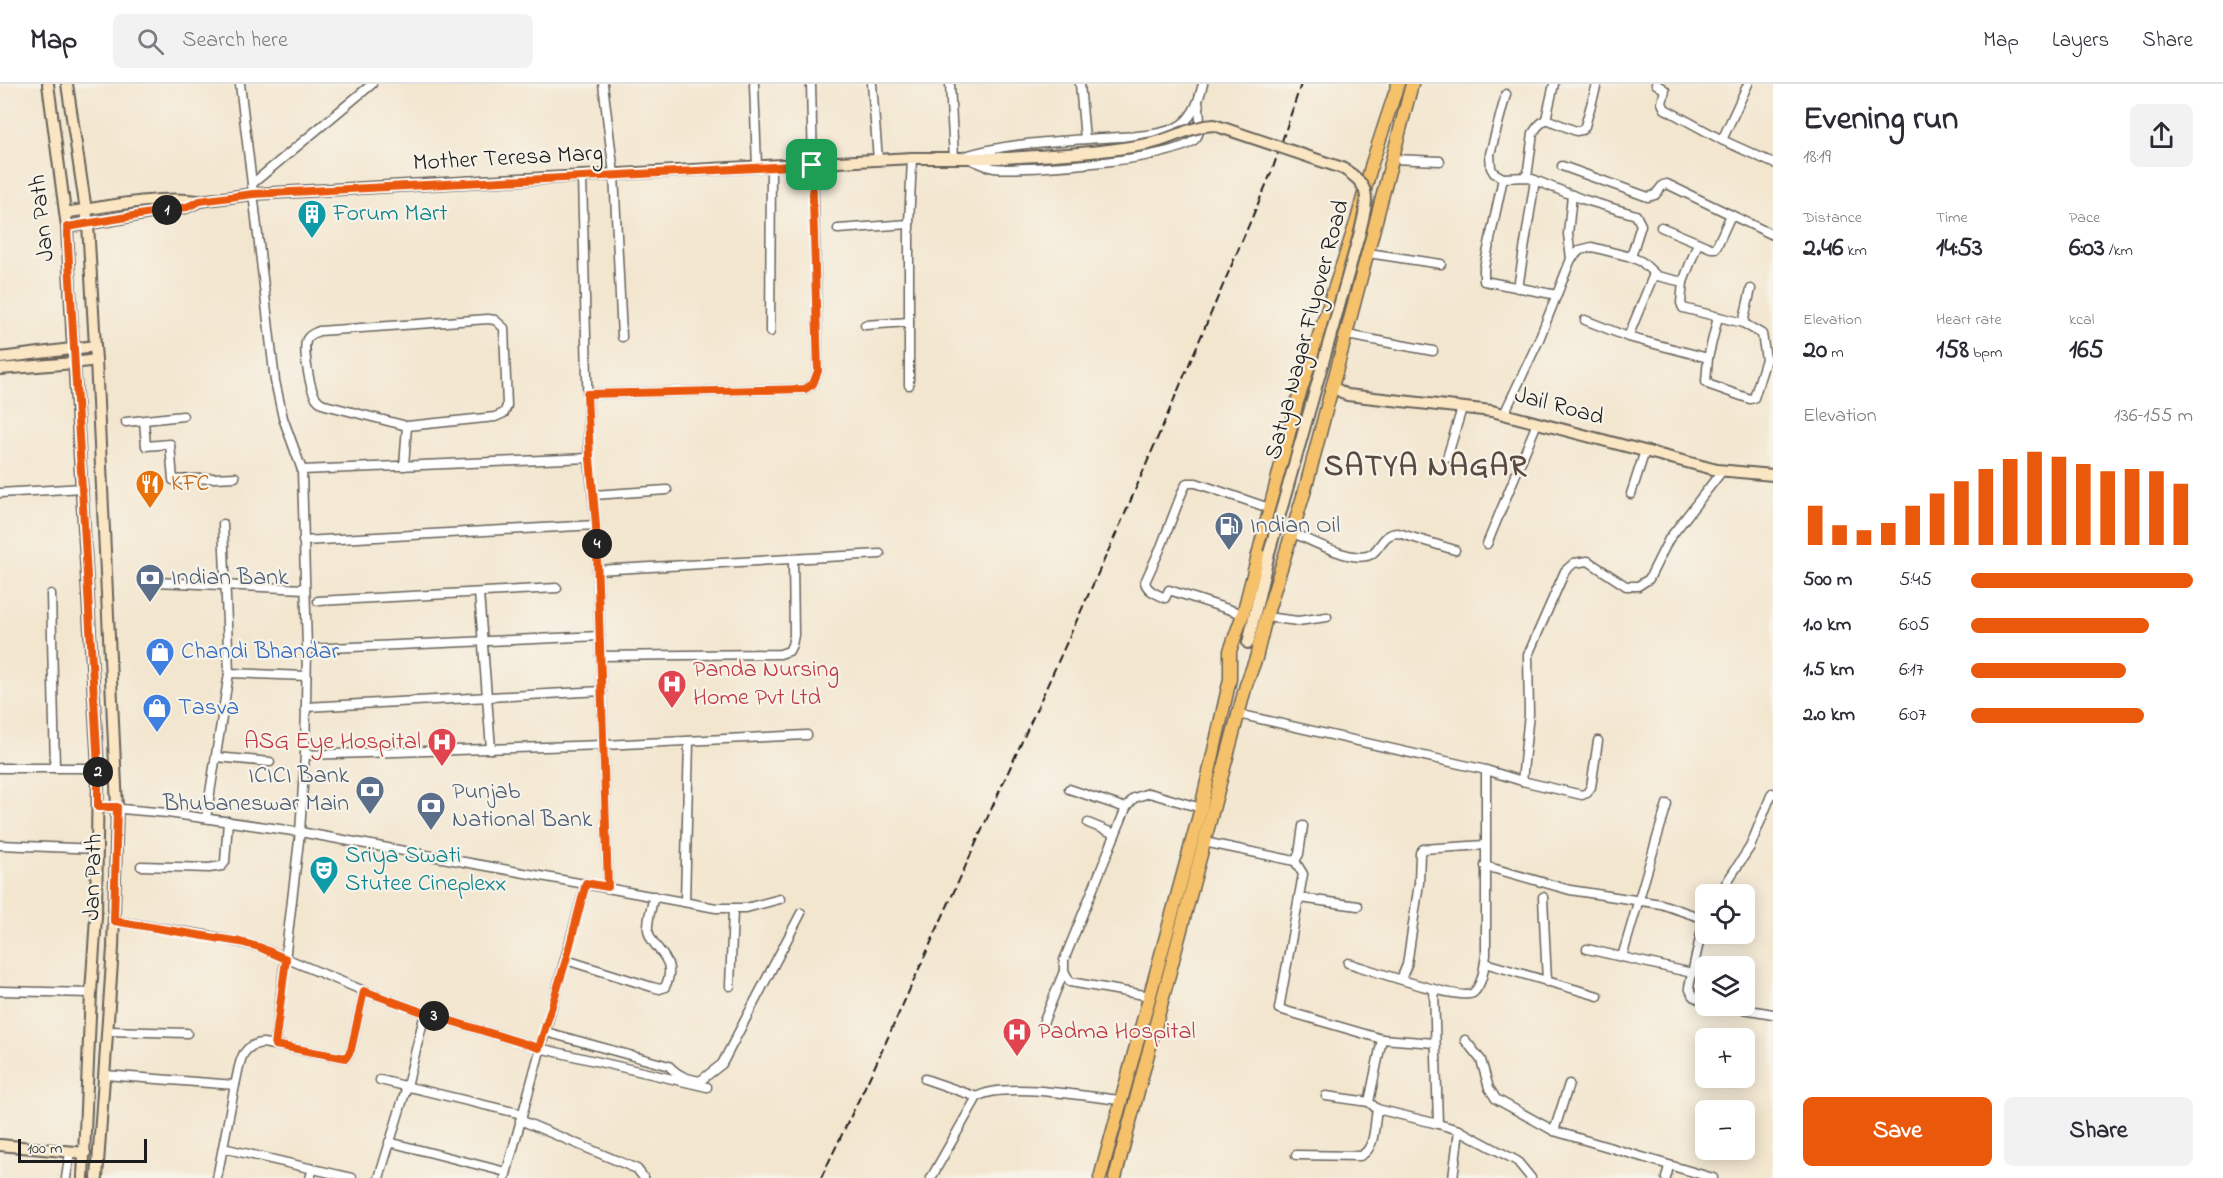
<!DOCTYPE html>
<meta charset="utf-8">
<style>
body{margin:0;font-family:"Indie Flower",sans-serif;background:#f2f2f3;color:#2b2b33;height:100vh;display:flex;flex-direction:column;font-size:22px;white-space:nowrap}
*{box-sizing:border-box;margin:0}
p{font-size:20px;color:#7c7c81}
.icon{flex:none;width:33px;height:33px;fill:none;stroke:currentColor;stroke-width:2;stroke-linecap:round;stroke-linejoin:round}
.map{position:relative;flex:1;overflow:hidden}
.details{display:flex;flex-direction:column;background:#fff;width:450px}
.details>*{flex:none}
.controls{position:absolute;left:1695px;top:800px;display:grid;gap:12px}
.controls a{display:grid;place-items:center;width:60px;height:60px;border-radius:9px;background:#fff;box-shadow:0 3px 15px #0003;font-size:30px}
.scale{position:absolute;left:18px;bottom:15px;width:129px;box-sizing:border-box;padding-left:6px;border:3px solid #1c1c1c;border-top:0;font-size:16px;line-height:21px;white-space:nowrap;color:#1c1c1c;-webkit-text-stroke:4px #f7f3e8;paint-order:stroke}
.pin{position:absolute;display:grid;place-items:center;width:51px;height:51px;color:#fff;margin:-26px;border-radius:12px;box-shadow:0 3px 9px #0006}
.km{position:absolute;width:30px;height:30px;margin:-15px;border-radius:50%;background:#222;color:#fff;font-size:16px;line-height:30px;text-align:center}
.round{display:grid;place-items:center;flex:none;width:63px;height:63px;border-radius:9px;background:#f2f2f3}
.headline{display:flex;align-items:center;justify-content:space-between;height:102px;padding:0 30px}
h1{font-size:33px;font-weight:800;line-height:45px}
.metrics{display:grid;grid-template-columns:repeat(3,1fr);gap:9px;height:102px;padding:6px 30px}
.metrics div{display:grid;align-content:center}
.metrics b{font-size:26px;font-weight:800}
.metrics small{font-size:16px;font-weight:400}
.metrics p{font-size:16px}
.chart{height:168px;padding:12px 30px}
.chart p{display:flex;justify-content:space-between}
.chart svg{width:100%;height:108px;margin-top:6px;stroke:#ea580c;stroke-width:6}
.button{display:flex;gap:12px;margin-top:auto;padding:12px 30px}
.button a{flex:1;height:69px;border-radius:9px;background:#ea580c;color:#fff;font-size:24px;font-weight:800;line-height:69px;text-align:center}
.button a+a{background:#f2f2f3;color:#2b2b33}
ul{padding:0 30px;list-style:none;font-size:20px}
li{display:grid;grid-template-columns:96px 72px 1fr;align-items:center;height:45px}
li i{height:15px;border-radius:8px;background:#ea580c}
header{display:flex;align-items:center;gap:36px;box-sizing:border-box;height:84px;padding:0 30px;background:#fff;border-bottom:2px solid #e1e1e2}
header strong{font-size:28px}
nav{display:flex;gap:33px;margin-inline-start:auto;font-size:21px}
.search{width:420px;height:54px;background:#f2f2f3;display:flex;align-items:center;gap:15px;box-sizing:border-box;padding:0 21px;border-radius:9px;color:#7c7c81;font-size:22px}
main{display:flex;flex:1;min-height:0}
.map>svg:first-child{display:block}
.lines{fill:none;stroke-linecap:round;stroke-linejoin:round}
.street-casing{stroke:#67635b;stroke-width:11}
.secondary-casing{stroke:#67635b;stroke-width:14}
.primary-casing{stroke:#67635b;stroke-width:15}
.street{stroke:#fff;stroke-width:8}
.secondary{stroke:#fbe6c4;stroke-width:10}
.primary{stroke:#f5c16b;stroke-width:12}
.rail{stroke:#1c1c1c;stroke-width:2;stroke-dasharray:9 4.5;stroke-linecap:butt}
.secondary-bridge-casing{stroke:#67635b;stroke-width:14;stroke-linecap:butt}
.secondary-bridge{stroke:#fbe6c4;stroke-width:10}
.route-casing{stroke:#fff;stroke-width:12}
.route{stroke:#ea580c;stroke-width:8}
.labels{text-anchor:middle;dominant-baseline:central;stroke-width:4.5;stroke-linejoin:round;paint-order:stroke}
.street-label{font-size:24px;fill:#1c1c1c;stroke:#f7f3e8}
.culture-label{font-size:24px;fill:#0d838f;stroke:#f7f3e8;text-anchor:start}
.food-label{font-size:24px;fill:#c56008;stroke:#f7f3e8;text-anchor:start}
.service-label{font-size:24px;fill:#4e5e75;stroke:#f7f3e8;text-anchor:start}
.shop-label{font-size:24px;fill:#366cbe;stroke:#f7f3e8;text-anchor:start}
.health-label{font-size:24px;fill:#be3a42;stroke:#f7f3e8;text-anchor:start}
.district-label{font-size:30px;font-weight:bold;letter-spacing:1.5px;fill:#5a4940;stroke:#f7f3e8}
</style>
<header>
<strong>Map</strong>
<div class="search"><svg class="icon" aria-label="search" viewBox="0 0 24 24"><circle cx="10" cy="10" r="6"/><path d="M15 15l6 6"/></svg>Search here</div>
<nav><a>Map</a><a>Layers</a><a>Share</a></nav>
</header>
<main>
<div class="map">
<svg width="1773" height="1094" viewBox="0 0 1773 1094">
<rect width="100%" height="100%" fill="#f7f3e8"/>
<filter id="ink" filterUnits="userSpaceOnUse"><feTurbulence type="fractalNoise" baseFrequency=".0167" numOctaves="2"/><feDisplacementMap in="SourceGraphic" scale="12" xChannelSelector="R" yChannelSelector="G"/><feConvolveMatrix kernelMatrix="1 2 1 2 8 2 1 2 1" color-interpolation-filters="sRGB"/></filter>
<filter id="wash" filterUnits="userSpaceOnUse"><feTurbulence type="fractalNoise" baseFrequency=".008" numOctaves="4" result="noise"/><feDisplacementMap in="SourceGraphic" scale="24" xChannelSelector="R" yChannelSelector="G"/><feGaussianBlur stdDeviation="1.35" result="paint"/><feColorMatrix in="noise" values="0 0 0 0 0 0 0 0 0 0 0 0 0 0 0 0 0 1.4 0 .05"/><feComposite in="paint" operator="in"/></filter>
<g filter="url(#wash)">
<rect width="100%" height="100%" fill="#f3e6cf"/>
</g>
<g filter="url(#ink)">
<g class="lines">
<g class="street-casing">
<g id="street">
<path d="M240,0L252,100"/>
<path d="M603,0L614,90L622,253"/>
<path d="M754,0L757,83"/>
<path d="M872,0L878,76"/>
<path d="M950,0L954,74"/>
<path d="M1080,0L1085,55"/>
<path d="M1656,0L1665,6L1662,19L1665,25L1722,56L1773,79"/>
<path d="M1506,10L1490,70L1491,84L1494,89L1503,94L1527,93L1582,115L1636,131L1641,141L1631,173"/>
<path d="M1546,35L1576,47L1582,46L1585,42L1597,0"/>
<path d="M1722,56L1748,0"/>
<path d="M965,72C1005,60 1046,58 1087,55C1113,52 1162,55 1182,40C1195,30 1199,15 1203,0"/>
<path d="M1393,75L1440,77"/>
<path d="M972,76C979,79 987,83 994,84C1024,87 1181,76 1196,54C1203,45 1199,28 1198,18"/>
<path d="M1562,82L1648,113L1655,111L1663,101L1667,100L1773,151"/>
<path d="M582,92L589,374L596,441L608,803"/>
<path d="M1527,93L1533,49L1538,42L1546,35L1554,0"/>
<path d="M1503,94L1484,184V197L1557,211"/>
<path d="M1661,143L1711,164H1716L1731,131"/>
<path d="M838,145L909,140"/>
<path d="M1368,169L1441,180"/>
<path d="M1571,175L1568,150L1572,111"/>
<path d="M1654,190L1628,253L1708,274"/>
<path d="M1683,198L1681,219L1683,224L1743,239"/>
<path d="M1518,204L1535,96"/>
<path d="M1718,233L1708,274L1706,298L1710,301L1750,315L1754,314L1766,275L1762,250L1743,239L1751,205"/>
<path d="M1585,236L1628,253"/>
<path d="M865,241L909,238"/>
<path d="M770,248L771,83"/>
<path d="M1347,251L1433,267"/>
<path d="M909,301V140L912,74"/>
<path d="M587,310L805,305L813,300L818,287L811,0"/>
<path d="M1504,330L1538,258L1571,175L1580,166L1592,163L1631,173L1642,178L1657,192L1683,198L1698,159"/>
<path d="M144,337L146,362L170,360L173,396L235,393"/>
<path d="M126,338L183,332"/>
<path d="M1447,374L1462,324"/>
<path d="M404,382L407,342L495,333L504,329L507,322L504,244L495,236L488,235L319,247C315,249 310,250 307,255C302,263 310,308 317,315C319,318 323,319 325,321L407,342"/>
<path d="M302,386L589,374"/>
<path d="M0,409L83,404"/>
<path d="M1631,410L1645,367"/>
<path d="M593,411L667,406"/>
<path d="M1291,448C1309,455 1359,484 1374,468C1382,460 1385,449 1398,449L1455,466"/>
<path d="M303,457L596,441"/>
<path d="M1487,460L1537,339"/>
<path d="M597,486L880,470"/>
<path d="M157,498L304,505"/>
<path d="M479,509L491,665"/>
<path d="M51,510L55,684"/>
<path d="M318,517L557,504"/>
<path d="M1243,530L1169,506L1165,514C1157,510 1147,507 1145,498L1161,463L1183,406L1187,399H1196L1269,424"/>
<path d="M1266,533L1298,537L1327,533"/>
<path d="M307,565L600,552"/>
<path d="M600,572L780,570L789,567L792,561L794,551L793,475"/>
<path d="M229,589L306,592"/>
<path d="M306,623L602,607"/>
<path d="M1238,630L1486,686V871C1484,883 1483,900 1473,909C1462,918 1365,884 1348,879"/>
<path d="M305,671L604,661L807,651"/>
<path d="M216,673L270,678"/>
<path d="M0,684H98"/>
<path d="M1486,686L1522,697L1529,630L1528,571L1565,487L1574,479L1588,477L1626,502H1638L1649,495L1669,455L1722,387"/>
<path d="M1522,697L1582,711L1587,709L1591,703L1598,657"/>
<path d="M1069,705L1126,724"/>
<path d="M98,723L168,729L300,748L716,824H746L780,815"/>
<path d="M206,734L229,589L223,440"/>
<path d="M1088,739L1115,750"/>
<path d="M1204,758L1295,777L1299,770L1303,742"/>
<path d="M0,761L98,765"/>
<path d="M1295,777L1303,790L1279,925L1382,955L1435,959"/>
<path d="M141,782L209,784L222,782L225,778L228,737"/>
<path d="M1485,782L1570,806L1661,820L1702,834V845L1689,903C1692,913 1697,915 1706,918"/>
<path d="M1719,810L1750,763L1772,709"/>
<path d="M1543,813L1547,898"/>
<path d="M1300,814L1358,822"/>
<path d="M685,818L689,657"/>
<path d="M114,837L211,852L259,863L364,907L425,929L539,964L707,1003"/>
<path d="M1587,865L1692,889"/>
<path d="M1622,873L1667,720"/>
<path d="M566,876L652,903L660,905L665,903C680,874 651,866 648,846C647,836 652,822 654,812"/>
<path d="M1485,879L1598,912"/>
<path d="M1401,895L1407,881L1419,799L1420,769L1423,765L1485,761"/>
<path d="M730,902L733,826"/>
<path d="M1434,905L1438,1040L1459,1046L1453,1094"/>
<path d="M0,907L91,909"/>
<path d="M1150,912L1070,898L1064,887V876L1126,724L1134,714L1149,709L1201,724"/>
<path d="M1719,921L1773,930"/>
<path d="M1042,942L1064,887"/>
<path d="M108,947L187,949"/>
<path d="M546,948L669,982C678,992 688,995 700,997L722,980L801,829"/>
<path d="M1382,955L1369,1018L1377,1025L1438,1040"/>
<path d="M1465,956L1481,976L1489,1004L1496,1015L1554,1047"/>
<path d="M275,961L300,748L305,671L307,565L302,386L283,334L275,297L252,100L372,0"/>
<path d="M105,991L235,1001L217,1094"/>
<path d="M925,995L977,1013"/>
<path d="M380,996L522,1030"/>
<path d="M1569,1000L1554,1047L1713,1094"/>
<path d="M235,1001C240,981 239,961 263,959L346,974L351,966L364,907"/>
<path d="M1326,1012L1369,1018"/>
<path d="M520,1036L637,1085L644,1094"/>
<path d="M1459,1046L1517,1077L1531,1094"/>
<path d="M389,1058L506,1088"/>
<path d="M223,1064L352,1094"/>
<path d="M1296,1071L1360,1072C1376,1065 1374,1041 1377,1025"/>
<path d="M66,1094L70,1068"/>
<path d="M310,1094L313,1085"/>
<path d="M379,1094L407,1002L425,929"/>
<path d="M505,1094L586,799"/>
<path d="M931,1094L977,1013C1002,997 1088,1013 1120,1016"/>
<path d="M1666,1094L1669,1082"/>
</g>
</g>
<g class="secondary-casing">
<g id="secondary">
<path d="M67,0L88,140L95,262"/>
<path d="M65,129C102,123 162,111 198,117"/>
<path d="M67,143L187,123L200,117L253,110L912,74H1004"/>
<path d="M0,274L95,262L96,276L74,279L73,265L67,143L48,0"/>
<path d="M96,276L117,723L113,864L97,1094"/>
<path d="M0,285L74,279L75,292L98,684L96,833L91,909L83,1094"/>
<path d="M1333,303L1347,311L1492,327L1717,386L1773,391"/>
<path d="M1248,559L1269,469"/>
<path d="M0,1061L85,1069"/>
</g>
</g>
<g class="primary-casing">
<g id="primary">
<path d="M1100,1094L1201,724L1230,595V567L1243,530L1297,318L1357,136L1372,79L1398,0"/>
<path d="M1115,1094L1246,601L1256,574L1266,533L1305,406L1412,0"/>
</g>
</g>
<use href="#street" class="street"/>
<use href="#secondary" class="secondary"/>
<use href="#primary" class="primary"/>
<path class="rail" d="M821,1094L875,982L1124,432L1272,87L1301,0"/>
<g class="secondary-bridge-casing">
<path id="secondary-bridge" d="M1004,74C1052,71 1101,69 1148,60C1171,56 1190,42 1214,41L1342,84C1374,102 1367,116 1360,148L1269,469"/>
</g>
<use href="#secondary-bridge" class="secondary-bridge"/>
</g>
</g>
<g class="lines" filter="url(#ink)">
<g class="route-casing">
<path id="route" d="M812,81L818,287L813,300L805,305L587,310L590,374L596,441L608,803L586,799L566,876L539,964L425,929L364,907L351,966L346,974L275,961L286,875L259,863L240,858L114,837L117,723H98V684L67,143L187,123L200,117L253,110Z"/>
</g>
<use href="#route" class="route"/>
</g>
<defs>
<g id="building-pin" transform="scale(1.5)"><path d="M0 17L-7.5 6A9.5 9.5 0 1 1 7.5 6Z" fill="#0f9aa8" stroke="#f7f3e8"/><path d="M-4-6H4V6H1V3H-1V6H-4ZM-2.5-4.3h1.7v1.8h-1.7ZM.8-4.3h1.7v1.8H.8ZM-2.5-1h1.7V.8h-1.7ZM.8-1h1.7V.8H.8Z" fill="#fff"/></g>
<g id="restaurant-pin" transform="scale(1.5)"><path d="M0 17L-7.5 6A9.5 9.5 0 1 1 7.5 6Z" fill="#e8710a" stroke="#f7f3e8"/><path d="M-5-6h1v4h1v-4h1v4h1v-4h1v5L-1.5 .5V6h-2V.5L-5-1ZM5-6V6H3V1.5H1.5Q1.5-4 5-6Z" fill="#fff"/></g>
<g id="fuel-pin" transform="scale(1.5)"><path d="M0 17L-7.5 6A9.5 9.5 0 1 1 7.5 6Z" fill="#5c6f8a" stroke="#f7f3e8"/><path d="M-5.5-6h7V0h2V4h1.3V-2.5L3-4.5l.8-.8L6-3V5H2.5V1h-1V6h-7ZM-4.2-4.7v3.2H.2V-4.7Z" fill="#fff"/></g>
<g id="bank-pin" transform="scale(1.5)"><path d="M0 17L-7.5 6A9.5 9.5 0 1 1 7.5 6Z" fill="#5c6f8a" stroke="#f7f3e8"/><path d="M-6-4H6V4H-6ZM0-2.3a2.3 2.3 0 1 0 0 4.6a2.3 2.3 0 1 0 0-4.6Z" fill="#fff"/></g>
<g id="shop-pin" transform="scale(1.5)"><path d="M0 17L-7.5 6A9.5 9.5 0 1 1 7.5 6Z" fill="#3f7fe0" stroke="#f7f3e8"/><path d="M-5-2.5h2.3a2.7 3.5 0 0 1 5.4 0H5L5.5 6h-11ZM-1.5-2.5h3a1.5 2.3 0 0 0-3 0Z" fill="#fff"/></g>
<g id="hospital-pin" transform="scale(1.5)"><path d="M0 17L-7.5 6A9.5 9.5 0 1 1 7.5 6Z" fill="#e0444e" stroke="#f7f3e8"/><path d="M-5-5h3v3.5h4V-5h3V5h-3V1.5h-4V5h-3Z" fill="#fff"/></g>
<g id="theatre-pin" transform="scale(1.5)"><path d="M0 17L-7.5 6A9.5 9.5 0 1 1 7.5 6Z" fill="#0f9aa8" stroke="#f7f3e8"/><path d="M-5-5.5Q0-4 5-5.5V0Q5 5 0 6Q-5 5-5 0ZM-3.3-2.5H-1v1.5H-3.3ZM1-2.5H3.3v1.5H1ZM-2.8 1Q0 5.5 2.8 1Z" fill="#fff"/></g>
</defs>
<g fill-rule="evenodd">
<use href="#building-pin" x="312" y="130"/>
<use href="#restaurant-pin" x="150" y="400"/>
<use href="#fuel-pin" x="1229" y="442"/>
<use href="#bank-pin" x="150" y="494"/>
<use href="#shop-pin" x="160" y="568"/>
<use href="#hospital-pin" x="672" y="600"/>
<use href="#shop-pin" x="157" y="624"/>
<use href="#hospital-pin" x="442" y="658"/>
<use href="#bank-pin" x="370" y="706"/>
<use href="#bank-pin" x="431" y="722"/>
<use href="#theatre-pin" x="324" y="786"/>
<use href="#hospital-pin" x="1017" y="948"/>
</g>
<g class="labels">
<g class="street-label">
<text transform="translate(508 75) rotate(-3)">Mother Teresa Marg</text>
<text transform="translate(43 134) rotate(-96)">Jan Path</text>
<text transform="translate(1308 246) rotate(-75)">Satya Nagar Flyover Road</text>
<text transform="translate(1559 323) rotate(15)">Jail Road</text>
<text transform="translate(94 793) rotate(-88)">Jan Path</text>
</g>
<g class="culture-label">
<text x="333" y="130">Forum Mart</text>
<text x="345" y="772">Sriya Swati<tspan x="345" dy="28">Stutee Cineplexx</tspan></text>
</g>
<g class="food-label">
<text x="171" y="400">KFC</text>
</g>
<g class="service-label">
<text x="1250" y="442">Indian Oil</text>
<text x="171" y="494">Indian Bank</text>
<text x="349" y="692" text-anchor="end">ICICI Bank<tspan x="349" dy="28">Bhubaneswar Main</tspan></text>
<text x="452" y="708">Punjab<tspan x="452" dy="28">National Bank</tspan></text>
</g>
<g class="shop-label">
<text x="181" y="568">Chandi Bhandar</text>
<text x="178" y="624">Tasva</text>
</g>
<g class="health-label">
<text x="693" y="586">Panda Nursing<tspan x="693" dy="28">Home Pvt Ltd</tspan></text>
<text x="421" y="658" text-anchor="end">ASG Eye Hospital</text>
<text x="1038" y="948">Padma Hospital</text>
</g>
<g class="district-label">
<text x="1426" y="384">SATYA NAGAR</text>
</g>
</g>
</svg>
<div class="controls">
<a><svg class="icon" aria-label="locate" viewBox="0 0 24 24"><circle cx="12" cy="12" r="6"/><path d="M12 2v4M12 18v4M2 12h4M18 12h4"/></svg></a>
<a><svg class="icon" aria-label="layers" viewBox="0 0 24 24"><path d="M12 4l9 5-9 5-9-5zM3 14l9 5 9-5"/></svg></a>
<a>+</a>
<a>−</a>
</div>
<div class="scale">100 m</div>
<div class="pin" style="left:812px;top:81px;background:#1e9e55"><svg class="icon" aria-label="arrive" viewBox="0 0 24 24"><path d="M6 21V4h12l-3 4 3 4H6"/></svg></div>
<b class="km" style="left:167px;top:126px">1</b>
<b class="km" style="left:98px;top:688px">2</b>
<b class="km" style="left:434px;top:932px">3</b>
<b class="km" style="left:597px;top:460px">4</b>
</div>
<section class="details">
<div class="headline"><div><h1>Evening run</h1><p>18:19</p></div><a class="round"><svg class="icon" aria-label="share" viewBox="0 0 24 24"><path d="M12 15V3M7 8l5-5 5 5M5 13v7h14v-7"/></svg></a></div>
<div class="metrics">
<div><p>Distance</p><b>2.46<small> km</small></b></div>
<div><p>Time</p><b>14:53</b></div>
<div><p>Pace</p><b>6:03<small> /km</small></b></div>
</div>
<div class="metrics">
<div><p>Elevation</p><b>20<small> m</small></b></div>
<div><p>Heart rate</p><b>158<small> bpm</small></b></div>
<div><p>kcal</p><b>165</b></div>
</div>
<div class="chart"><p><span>Elevation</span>136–155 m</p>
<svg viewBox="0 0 160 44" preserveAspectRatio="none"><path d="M5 44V28M15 44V36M25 44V38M35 44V35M45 44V28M55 44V23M65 44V18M75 44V13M85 44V9M95 44V6M105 44V8M115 44V11M125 44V14M135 44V13M145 44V14M155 44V19"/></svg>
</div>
<ul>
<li><b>500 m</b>5:45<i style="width:100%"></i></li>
<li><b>1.0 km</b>6:05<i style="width:80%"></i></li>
<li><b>1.5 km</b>6:17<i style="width:70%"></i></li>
<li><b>2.0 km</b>6:07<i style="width:78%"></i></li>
</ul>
<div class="button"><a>Save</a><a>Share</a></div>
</section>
</main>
